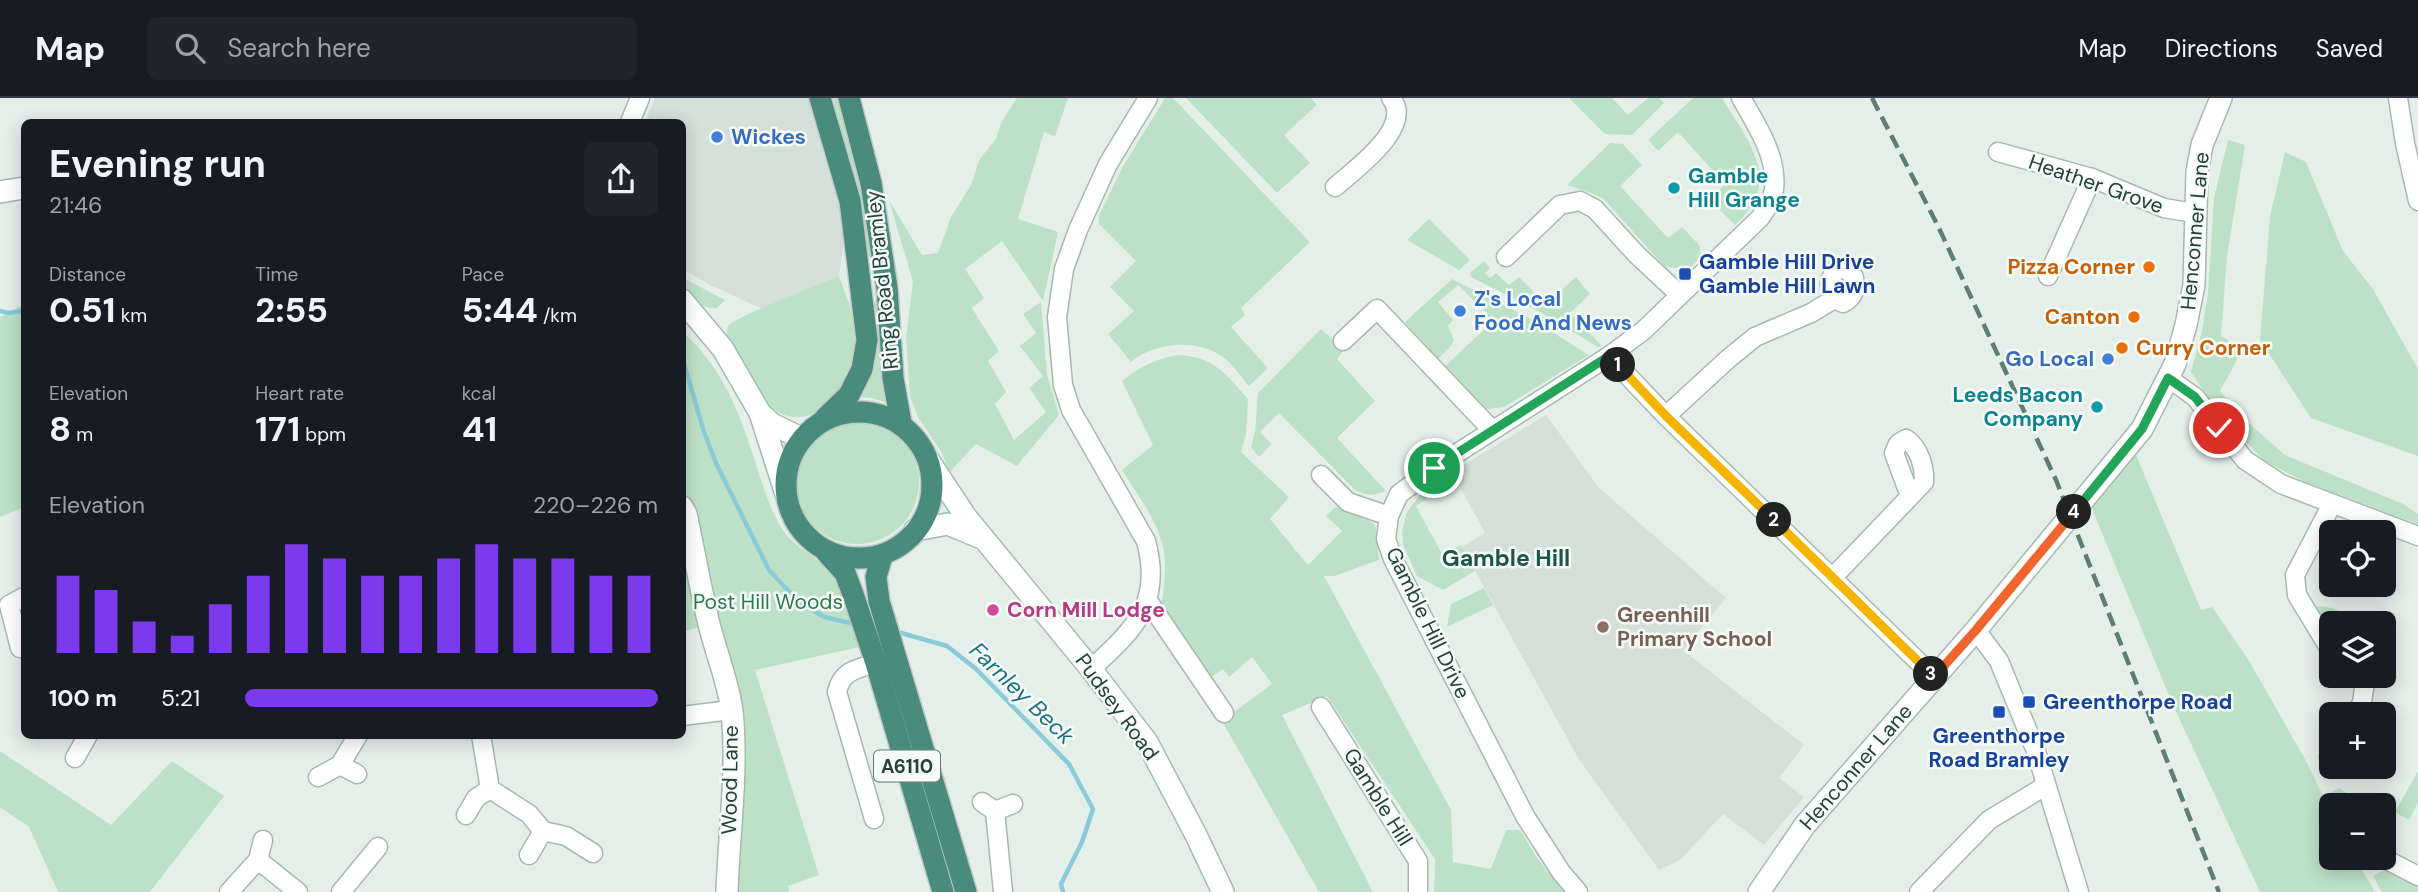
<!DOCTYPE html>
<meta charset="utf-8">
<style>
body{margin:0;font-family:"DM Sans",sans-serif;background:#20242c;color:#f1f3f6;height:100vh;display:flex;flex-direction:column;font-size:26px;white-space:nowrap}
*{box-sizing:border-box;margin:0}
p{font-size:23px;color:#9ea1a6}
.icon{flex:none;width:38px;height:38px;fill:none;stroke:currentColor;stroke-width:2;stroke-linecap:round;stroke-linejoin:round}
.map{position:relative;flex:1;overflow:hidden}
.details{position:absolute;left:21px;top:21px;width:665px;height:620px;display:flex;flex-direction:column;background:#171b24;border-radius:10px;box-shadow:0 4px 18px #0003}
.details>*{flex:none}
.buttons{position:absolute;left:2319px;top:422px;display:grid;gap:14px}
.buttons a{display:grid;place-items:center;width:77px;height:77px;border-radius:10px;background:#171b24;box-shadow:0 4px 18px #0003;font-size:35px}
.pin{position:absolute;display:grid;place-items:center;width:60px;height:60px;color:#fff;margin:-30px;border:4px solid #fff;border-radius:50%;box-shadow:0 2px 7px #0007}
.km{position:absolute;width:35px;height:35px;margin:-18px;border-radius:50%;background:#222;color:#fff;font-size:19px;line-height:35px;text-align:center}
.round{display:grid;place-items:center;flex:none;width:74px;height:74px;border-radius:10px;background:#20242c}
.head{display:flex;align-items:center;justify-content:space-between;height:119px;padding:0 28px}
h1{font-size:38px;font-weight:700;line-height:52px}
.stats{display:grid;grid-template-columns:repeat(3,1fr);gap:10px;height:119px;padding:7px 28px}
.stats div{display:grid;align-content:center}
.stats b{font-size:35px;font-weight:700}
.stats small{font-size:19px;font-weight:400}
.stats p{font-size:19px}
.chart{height:196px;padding:14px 28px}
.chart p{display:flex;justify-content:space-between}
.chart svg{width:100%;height:126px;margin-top:7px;stroke:#7c3aed;stroke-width:6}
ul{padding:0 28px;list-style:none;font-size:23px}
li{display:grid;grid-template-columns:112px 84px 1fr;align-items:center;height:52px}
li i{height:18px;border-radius:9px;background:#7c3aed}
header{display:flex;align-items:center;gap:42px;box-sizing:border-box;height:98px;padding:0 35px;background:#171b24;border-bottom:2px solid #363941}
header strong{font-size:33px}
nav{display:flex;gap:38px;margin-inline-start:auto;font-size:24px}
.search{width:490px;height:63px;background:#20242c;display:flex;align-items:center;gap:18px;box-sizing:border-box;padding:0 24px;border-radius:10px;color:#9ea1a6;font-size:26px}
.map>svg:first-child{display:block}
.built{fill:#d3dfd9}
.green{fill:#bde1c6}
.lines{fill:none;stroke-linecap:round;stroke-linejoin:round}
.stream{stroke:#8acbd7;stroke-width:4.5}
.minor-casing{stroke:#a7b8b2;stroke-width:21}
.tertiary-casing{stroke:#a7b8b2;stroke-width:24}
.secondary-casing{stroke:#a2bbb2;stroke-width:24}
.trunk-casing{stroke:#c1cac8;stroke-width:24}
.minor{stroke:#fff;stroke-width:18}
.tertiary{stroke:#fff;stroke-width:21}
.secondary{stroke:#fff;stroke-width:21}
.trunk{stroke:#4a8c7c;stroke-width:21}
.rail{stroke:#5d7e75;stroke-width:4.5;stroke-dasharray:14 7;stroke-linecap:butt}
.split-1-casing{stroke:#fff;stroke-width:14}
.split-2-casing{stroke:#fff;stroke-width:14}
.split-3-casing{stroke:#fff;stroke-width:14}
.split-4-casing{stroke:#fff;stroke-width:14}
.split-5-casing{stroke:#fff;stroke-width:14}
.split-1{stroke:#22a559;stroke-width:9}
.split-2{stroke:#f5b400;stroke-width:9}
.split-3{stroke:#f5b400;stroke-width:9}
.split-4{stroke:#f0652b;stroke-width:9}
.split-5{stroke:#22a559;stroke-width:9}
.shop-dot{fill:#3f7fe0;stroke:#f6fbf8;stroke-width:2.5}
.culture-dot{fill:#0f9aa8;stroke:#f6fbf8;stroke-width:2.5}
.food-dot{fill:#e8710a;stroke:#f6fbf8;stroke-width:2.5}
.transit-dot{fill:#1a4fb4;stroke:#f6fbf8;stroke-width:2.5}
.hotel-dot{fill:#d1479c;stroke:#f6fbf8;stroke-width:2.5}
.education-dot{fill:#8d6e63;stroke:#f6fbf8;stroke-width:2.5}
.labels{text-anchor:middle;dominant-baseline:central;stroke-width:5;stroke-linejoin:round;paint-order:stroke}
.shield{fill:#f6fbf8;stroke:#627a73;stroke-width:2}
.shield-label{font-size:19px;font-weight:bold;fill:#22423a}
.shop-label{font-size:21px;font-weight:bold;fill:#366cbe;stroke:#f6fbf8;text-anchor:start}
.culture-label{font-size:21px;font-weight:bold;fill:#0d838f;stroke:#f6fbf8;text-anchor:start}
.street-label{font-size:21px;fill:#22423a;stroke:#f6fbf8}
.transit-label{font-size:21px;font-weight:bold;fill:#164399;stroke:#f6fbf8;text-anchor:start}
.food-label{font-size:21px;font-weight:bold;fill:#c56008;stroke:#f6fbf8;text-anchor:end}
.park-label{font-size:21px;fill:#297c49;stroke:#f6fbf8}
.hotel-label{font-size:21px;font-weight:bold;fill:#b23c85;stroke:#f6fbf8;text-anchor:start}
.education-label{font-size:21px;font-weight:bold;fill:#785e54;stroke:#f6fbf8;text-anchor:start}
.neighbourhood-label{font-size:23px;font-weight:bold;fill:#1c5648;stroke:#f6fbf8}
.water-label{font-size:23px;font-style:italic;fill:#187283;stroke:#f6fbf8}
</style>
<header>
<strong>Map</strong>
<div class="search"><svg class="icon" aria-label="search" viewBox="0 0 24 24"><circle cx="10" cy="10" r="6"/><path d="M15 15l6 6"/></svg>Search here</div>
<nav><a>Map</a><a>Directions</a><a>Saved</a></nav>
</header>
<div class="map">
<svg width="2418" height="794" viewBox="0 0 2418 794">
<rect width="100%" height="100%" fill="#e5efea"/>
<g class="built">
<path d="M655,0H820L850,103L839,178L763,211L710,187L683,171L682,24H645Z"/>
<path d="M1546,317L1599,390L1726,500L1683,552L1804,647L1779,680L1804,699L1764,747L1723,716L1680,762L1659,772L1578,660L1462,449L1485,435L1452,374Z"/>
</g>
<g class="green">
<path d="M833,0H841L856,55L873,159L871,160L867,156L855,89Z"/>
<path d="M1017,0H1068L1055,38L1044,34L1018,121L1058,134L1043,203L1002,143L965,171L984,200L972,210L999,253L988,263L1006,294L995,306L1014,342L1046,314L1029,290L1043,278L1020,248L1036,235L1023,216L1041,204L1047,276L1059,317L1017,368L976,346L949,375L942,355L918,319L910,298L906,239L913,184L889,102L922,157L938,155L951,119L971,87L979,62L996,41L1002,23Z"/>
<path d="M1165,0H1173L1310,144L1241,210L1245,217L1231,229L1268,270L1249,288C1241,279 1233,267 1224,260C1199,240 1154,244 1131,264L1108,236L1134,213L1110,189L1136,163L1099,126L1098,120L1122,70Z"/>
<path d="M1186,0H1311L1317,7L1284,37L1310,65L1277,95Z"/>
<path d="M1569,0H1612L1628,17L1648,0H1659L1664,5L1632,37L1605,36Z"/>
<path d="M1693,0H1722C1749,45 1784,82 1735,127L1710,102L1725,86L1678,34L1658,53L1648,42Z"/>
<path d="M2228,42L2245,47L2227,159L2221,238L2243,251L2220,293L2244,321L2285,357L2403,406L2418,416V426L2305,384L2264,363L2216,311L2191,274L2202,233L2208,195L2214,100Z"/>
<path d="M1610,45L1623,46L1642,67L1620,88L1668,140L1682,129L1700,148V160L1688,172L1664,168L1604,101L1591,95L1567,87Z"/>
<path d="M2285,54L2306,64L2343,153L2373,191L2418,271V358L2311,320L2260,242L2270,118Z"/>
<path d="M1429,121L1470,162L1459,172L1407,142Z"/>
<path d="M1484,163L1490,170L1485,175L1490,180L1496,175L1509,187L1519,179L1546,206L1576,179L1590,196L1570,215L1602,248L1598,249L1540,214L1471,179L1470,175Z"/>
<path d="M839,178C847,201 860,228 858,252C857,266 848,281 840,291C820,318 796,330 767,307L727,243C727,237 726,231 729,227C735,219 824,185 839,178Z"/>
<path d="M683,180L725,202L717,210C702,212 693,201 683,192Z"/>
<path d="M1452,181L1531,221L1589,257L1504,309L1487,311L1481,308L1445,268L1488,228V216L1458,187L1438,204L1453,222L1448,228L1454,242L1451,248L1438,261L1405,224Z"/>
<path d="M874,204H881L888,305L871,300L859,299L876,236Z"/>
<path d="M24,206V409L0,419V219Z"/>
<path d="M1321,231L1344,252L1337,261L1375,303L1337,340L1386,393C1375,398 1365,398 1354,391L1279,315L1260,334L1272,346L1259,359L1251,349L1255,334L1258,295Z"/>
<path d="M682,234C717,263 736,306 750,348C759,373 765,400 778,424C790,448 813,456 832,474C850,492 854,526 860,549L755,572L819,777L788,788L789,794H727L734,685L709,526L683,534Z"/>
<path d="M1178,257C1214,259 1225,275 1248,301L1246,337L1241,354L1289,399L1270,421L1308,467L1342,433L1326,418L1334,410L1339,409L1373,425L1376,430L1379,462L1334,478H1324L1451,712L1453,764L1491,771L1506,732H1520L1537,760L1564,794H1434L1435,761L1327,598L1282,617L1373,794H1319L1222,623L1272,586L1252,559L1229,579L1223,571L1208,581L1161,510C1163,492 1167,473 1164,455C1160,425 1138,398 1122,372L1153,347L1122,283C1140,269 1155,261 1178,257Z"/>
<circle cx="857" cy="384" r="62"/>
<path d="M2134,352L2201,512L2212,509L2248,561L2305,661L2331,714V760H2355L2375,794H2260L2173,607L2090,406Z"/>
<path d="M1425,396L1427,401L1416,408L1442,456L1461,447L1475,473L1443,492L1417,478L1403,447L1402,434L1407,414L1420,397Z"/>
<path d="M1484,490L1493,507L1447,529L1451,506Z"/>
<path d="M2318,508C2330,509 2346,512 2351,524L2331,525V540L2315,513Z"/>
<path d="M0,653L111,727L172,663L224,698L150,794H58L29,729L0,709Z"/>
<path d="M2418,673V705L2409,722L2395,714Z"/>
<path d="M2339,690L2360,703L2358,707H2336L2330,695Z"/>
<path d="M2389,769L2418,784V794H2382L2373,778Z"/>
</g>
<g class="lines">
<g class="stream">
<path d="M0,213L8,215L24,213"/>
<path d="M682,259L704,334L716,365L769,472L797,502L824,519L855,526"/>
<path d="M894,533L947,548L976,571L1069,666L1093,711L1082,744L1061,786L1063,794"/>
</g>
<g class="minor-casing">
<g id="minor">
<path d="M2398,0L2405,45L2418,103"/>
<path d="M630,24L640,0"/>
<path d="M1998,54L2092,80L2164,110L2194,115"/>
<path d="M1335,89C1354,72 1415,29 1391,0"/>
<path d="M1506,159L1560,107L1580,103L1595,111L1637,157L1680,197"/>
<path d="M2048,178L2092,80"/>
<path d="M1343,243L1377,211L1492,332"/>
<path d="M1609,258L1666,318L1934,579"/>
<path d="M2168,280L2195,299L2245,362L2281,386L2418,438"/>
<path d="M1666,318L1728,261L1755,239L1811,215L1834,201L1843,205C1855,199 1855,191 1854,179L1847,172L1838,170C1828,181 1828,188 1834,201"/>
<path d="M1321,377L1348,404L1389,418"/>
<path d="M1833,479L1924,384C1925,370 1919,349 1906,341L1898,346L1894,355L1907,390L1913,394"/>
<path d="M1148,503L1224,615"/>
<path d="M1976,532L1999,563L2036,653L2079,794"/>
<path d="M20,550L9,507L24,499"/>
<path d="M2331,553L2297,497L2295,477L2332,406"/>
<path d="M1091,571C1134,531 1163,506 1146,443L1071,312L1063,287L1057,219L1064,171L1078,132L1108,66L1148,0"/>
<path d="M1321,609L1418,763V794"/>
<path d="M2355,616L2362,605L2365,583L2358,578"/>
<path d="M682,618L731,612"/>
<path d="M481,637L490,691L529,716L543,733L529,757"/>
<path d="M2329,659L2331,655"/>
<path d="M75,660L88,637"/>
<path d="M340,667L357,676"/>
<path d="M318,679L340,667L358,637"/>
<path d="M982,704L995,713L1003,794"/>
<path d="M995,713L1013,706"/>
<path d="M466,717L476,700L490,691"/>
<path d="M874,721L837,594C842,572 857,571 876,565"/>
<path d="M543,733L566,738L593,755"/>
<path d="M258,762L263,742"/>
<path d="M2389,763L2418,778"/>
<path d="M229,794L258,762L298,794"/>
<path d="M341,794L378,749"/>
<path d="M1578,794L1561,774L1525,718L1393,461L1386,441L1389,418L1399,396L1434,370L1609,258L1643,233L1760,120C1766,111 1773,102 1774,91C1778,59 1756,26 1741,0"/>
<path d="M1919,794L1989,722L2045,688"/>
</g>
</g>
<g class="tertiary-casing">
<g id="tertiary">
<path d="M682,409L686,416C694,452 700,489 709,526C716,555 728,583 732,613C738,673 729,734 727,794"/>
<path d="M1759,794L1805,727L1976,532L2142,331L2175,266L2186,227L2194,187L2197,74L2202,47L2221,0"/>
</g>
</g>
<g class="secondary-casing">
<g id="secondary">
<path d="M0,94L24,90"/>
<path d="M682,202L723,251L760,315L786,396"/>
<path d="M760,315L772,326L801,340"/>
<path d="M929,363L966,419L1091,571L1147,644L1195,735L1223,794"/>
<path d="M915,432L948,426L979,439"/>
</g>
</g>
<g class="trunk-casing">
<g id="trunk">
<path d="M820,0L850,103L867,242L862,271L849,297L825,320"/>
<path d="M849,0L871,85L887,190L893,280L901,325"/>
<circle cx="859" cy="387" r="73"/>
<path d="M826,454L845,475L854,499L876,565L943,794"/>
<path d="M882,458L876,479L879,503L966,794"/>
</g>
</g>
<use href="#minor" class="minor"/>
<use href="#tertiary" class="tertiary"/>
<use href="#secondary" class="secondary"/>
<use href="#trunk" class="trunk"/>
<path class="rail" d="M1872,0L1938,128L2056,382L2219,794"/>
</g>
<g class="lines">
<g class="split-1-casing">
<path id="split-1" d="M1434,370L1609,258L1618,267"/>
</g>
<g class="split-2-casing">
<path id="split-2" d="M1618,267L1666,318L1774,422"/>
</g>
<g class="split-3-casing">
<path id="split-3" d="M1774,422L1931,576"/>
</g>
<g class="split-4-casing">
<path id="split-4" d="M1931,576L1934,579L1976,532L2074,414"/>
</g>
<g class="split-5-casing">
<path id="split-5" d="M2074,414L2142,331L2168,280L2195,299L2219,330"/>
</g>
<use href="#split-1" class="split-1"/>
<use href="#split-2" class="split-2"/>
<use href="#split-3" class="split-3"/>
<use href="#split-4" class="split-4"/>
<use href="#split-5" class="split-5"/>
</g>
<g class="shop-dot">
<circle cx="717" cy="39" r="7"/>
<circle cx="1460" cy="213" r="7"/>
<circle cx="2108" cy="261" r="7"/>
</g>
<g class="culture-dot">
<circle cx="1674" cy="90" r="7"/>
<circle cx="2097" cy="309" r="7"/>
</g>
<g class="food-dot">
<circle cx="2149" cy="169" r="7"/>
<circle cx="2134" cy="219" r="7"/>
<circle cx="2122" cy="250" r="7"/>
</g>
<g class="transit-dot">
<rect x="1678" y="169" width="14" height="14" rx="3.5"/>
<rect x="2022" y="597" width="14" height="14" rx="3.5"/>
<rect x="1992" y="607" width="14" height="14" rx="3.5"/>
</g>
<circle class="hotel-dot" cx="993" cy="512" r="7"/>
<circle class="education-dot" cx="1603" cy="529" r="7"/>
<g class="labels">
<rect class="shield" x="874" y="652.5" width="66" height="31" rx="5"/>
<g class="shield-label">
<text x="907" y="668">A6110</text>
</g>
<g class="shop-label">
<text x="731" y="39">Wickes</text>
<text x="1474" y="201">Z's Local<tspan x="1474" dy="24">Food And News</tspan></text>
<text x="2094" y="261" text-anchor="end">Go Local</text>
</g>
<g class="culture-label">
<text x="1688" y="78">Gamble<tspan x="1688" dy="24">Hill Grange</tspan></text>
<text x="2083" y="297" text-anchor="end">Leeds Bacon<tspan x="2083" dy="24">Company</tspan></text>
</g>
<g class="street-label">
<text transform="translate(2096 86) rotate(19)">Heather Grove</text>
<text transform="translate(2195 133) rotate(-85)">Henconner Lane</text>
<text transform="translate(882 182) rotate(-96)">Ring Road Bramley</text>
<text transform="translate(1428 525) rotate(64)">Gamble Hill Drive</text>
<text transform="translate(1117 609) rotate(54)">Pudsey Road</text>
<text transform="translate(1856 669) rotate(-49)">Henconner Lane</text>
<text transform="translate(730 682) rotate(-89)">Wood Lane</text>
<text transform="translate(1378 699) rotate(58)">Gamble Hill</text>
</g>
<g class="transit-label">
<text x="1699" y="164">Gamble Hill Drive<tspan x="1699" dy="24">Gamble Hill Lawn</tspan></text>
<text x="2043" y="604">Greenthorpe Road</text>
<text x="1999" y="638" text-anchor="middle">Greenthorpe<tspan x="1999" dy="24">Road Bramley</tspan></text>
</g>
<g class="food-label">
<text x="2135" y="169">Pizza Corner</text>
<text x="2120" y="219">Canton</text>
<text x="2136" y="250" text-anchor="start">Curry Corner</text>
</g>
<g class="park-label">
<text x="768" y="504">Post Hill Woods</text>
</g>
<g class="hotel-label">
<text x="1007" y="512">Corn Mill Lodge</text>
</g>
<g class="education-label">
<text x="1617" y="517">Greenhill<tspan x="1617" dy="24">Primary School</tspan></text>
</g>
<g class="neighbourhood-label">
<text x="1506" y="460">Gamble Hill</text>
</g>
<g class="water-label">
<text transform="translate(1022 595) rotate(44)">Farnley Beck</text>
</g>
</g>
</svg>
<div class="buttons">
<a><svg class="icon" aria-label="locate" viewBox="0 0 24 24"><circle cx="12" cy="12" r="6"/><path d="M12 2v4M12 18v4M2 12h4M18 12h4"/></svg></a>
<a><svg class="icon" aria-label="layers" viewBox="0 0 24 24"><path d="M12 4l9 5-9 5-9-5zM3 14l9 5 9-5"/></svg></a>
<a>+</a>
<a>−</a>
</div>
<div class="pin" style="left:1434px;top:370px;background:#1e9e55"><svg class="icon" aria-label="arrive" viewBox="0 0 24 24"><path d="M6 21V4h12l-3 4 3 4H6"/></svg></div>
<div class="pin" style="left:2219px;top:330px;background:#d93025"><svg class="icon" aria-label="check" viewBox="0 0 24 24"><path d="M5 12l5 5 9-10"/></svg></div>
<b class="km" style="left:1618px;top:267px">1</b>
<b class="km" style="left:1774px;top:422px">2</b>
<b class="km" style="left:1931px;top:576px">3</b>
<b class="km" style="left:2074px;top:414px">4</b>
<section class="details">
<div class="head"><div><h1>Evening run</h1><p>21:46</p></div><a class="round"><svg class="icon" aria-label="share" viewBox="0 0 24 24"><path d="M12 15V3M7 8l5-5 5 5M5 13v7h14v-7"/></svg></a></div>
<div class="stats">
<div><p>Distance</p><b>0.51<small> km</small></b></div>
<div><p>Time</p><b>2:55</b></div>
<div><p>Pace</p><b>5:44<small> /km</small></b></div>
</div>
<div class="stats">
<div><p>Elevation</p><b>8<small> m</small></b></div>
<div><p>Heart rate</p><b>171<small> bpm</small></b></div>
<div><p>kcal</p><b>41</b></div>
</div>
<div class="chart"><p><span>Elevation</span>220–226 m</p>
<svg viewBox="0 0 160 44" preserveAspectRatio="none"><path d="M5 44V17M15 44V22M25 44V33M35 44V38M45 44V27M55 44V17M65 44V6M75 44V11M85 44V17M95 44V17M105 44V11M115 44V6M125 44V11M135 44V11M145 44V17M155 44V17"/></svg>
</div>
<ul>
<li><b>100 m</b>5:21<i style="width:100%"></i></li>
</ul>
</section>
</div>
